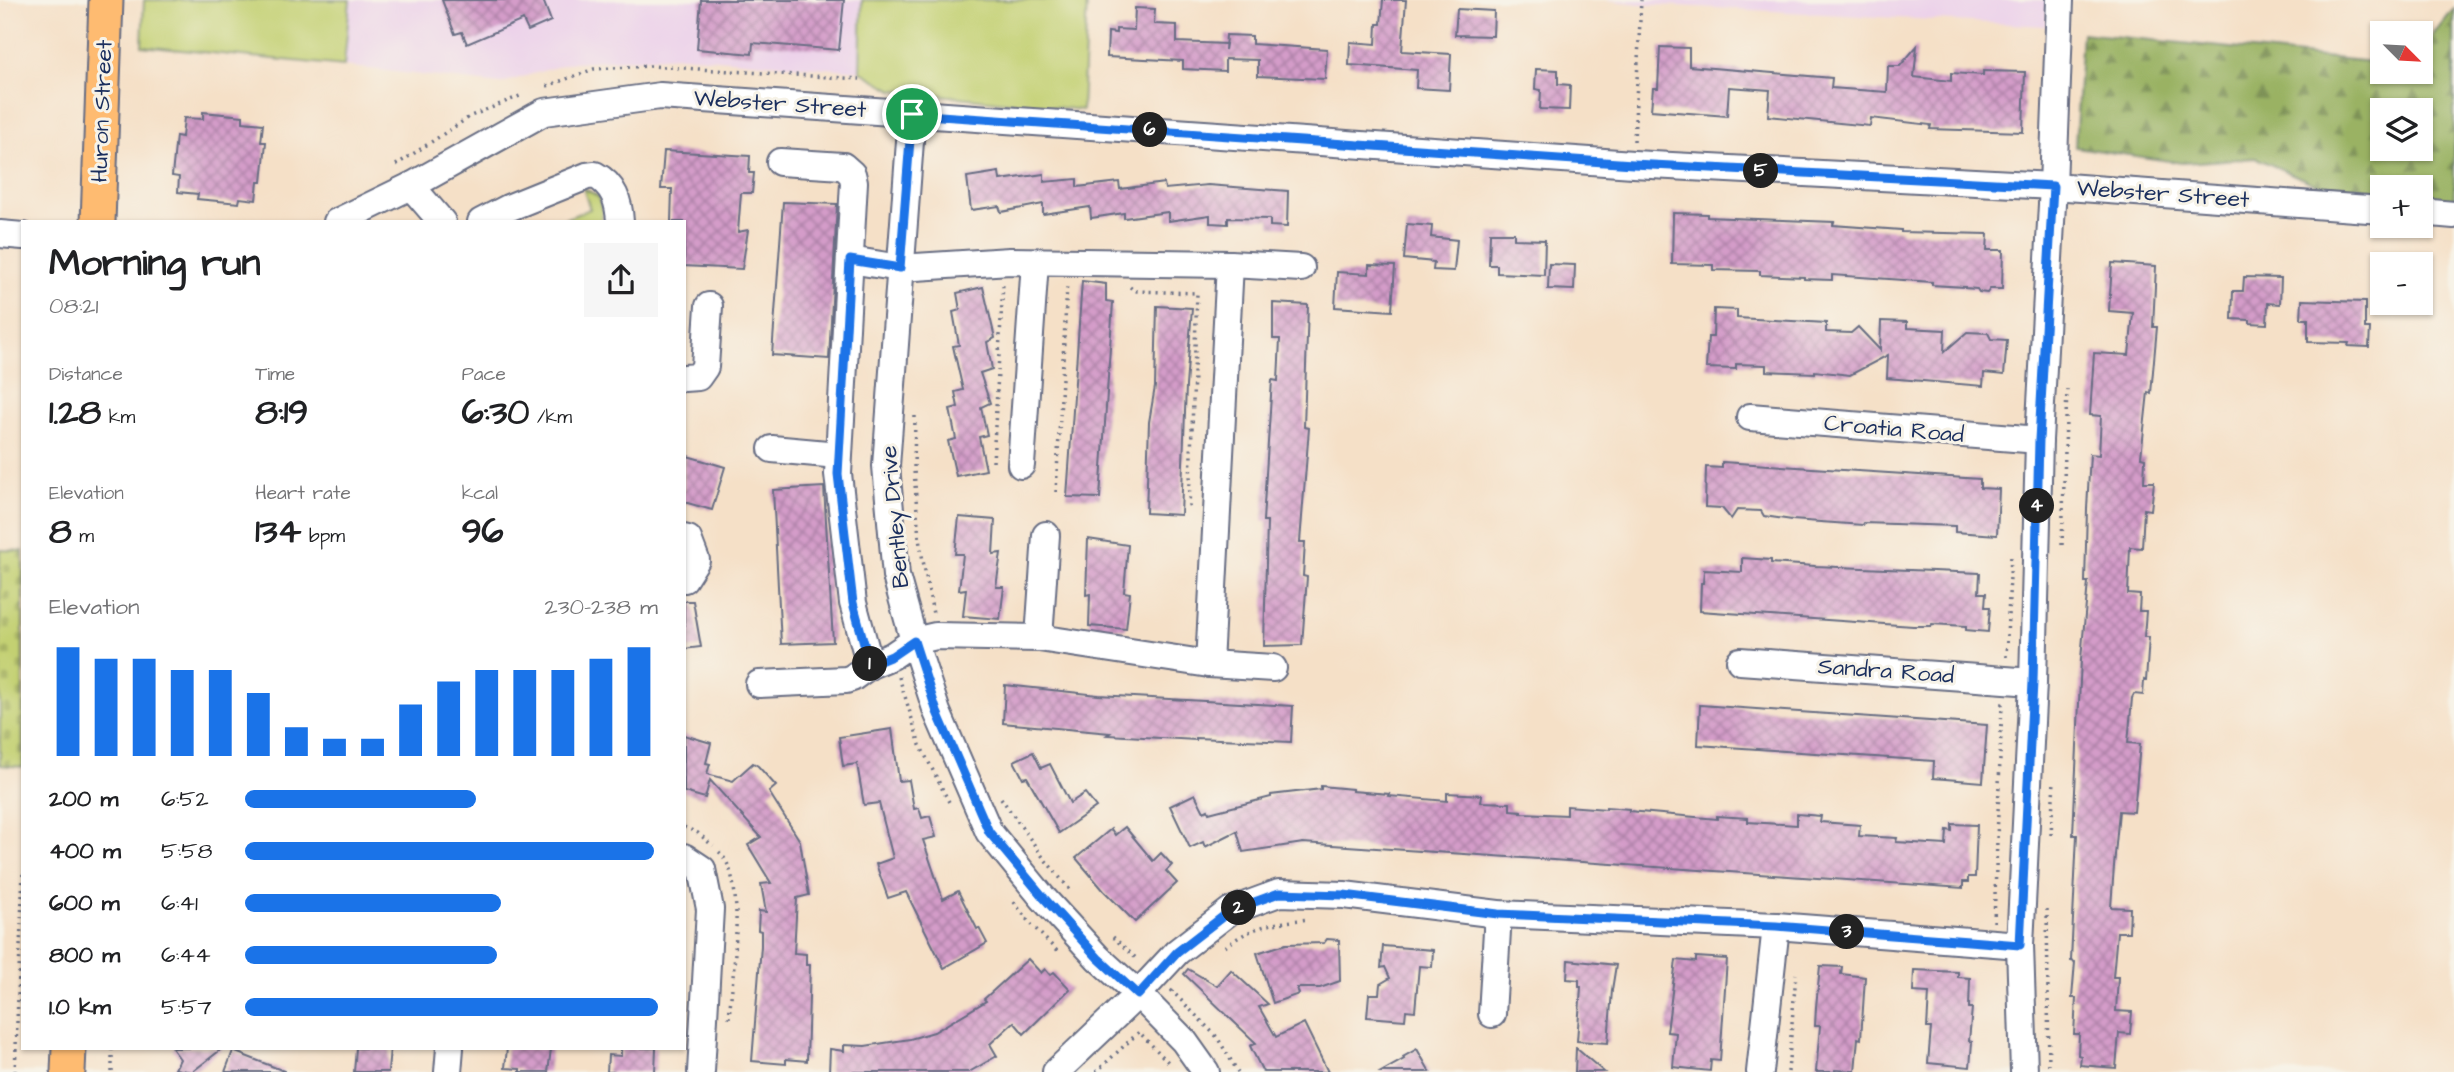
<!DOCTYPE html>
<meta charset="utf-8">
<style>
body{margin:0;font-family:"Architects Daughter",sans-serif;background:#f6f6f6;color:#202124;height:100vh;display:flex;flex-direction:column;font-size:26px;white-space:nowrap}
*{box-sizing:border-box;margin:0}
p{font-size:23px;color:#757577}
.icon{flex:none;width:38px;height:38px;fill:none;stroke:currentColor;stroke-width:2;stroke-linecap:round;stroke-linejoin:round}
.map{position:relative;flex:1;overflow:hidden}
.details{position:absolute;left:21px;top:220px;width:665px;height:830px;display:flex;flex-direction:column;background:#fff;border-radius:0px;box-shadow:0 2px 5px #0004}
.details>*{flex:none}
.needle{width:46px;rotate:114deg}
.fabs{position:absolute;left:2370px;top:21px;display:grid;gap:14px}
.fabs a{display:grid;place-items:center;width:63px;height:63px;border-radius:0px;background:#fff;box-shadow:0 2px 5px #0004;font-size:35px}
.pin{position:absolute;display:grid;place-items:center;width:60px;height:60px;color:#fff;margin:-30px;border:4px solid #fff;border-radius:50%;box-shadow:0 2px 7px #0007}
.km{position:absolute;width:35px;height:35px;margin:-18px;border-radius:50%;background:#222;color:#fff;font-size:19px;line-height:35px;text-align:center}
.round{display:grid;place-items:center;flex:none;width:74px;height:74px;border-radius:0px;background:#f6f6f6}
.summary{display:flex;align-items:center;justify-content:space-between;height:119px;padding:0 28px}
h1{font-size:38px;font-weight:700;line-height:52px}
.metrics{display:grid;grid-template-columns:repeat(3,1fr);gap:10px;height:119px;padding:7px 28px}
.metrics div{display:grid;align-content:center}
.metrics b{font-size:35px;font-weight:700}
.metrics small{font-size:19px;font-weight:400}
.metrics p{font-size:19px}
.chart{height:196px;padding:14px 28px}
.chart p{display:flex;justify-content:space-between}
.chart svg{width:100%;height:126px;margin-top:7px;stroke:#1a73e8;stroke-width:6}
ul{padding:0 28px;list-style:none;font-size:23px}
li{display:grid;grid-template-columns:112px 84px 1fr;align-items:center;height:52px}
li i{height:18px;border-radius:9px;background:#1a73e8}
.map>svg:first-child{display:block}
.built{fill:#ecd1ea}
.grass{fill:#c3d072;stroke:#6f8068;stroke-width:2}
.forest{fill:url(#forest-firs);stroke:#5a7061;stroke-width:2;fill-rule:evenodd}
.cemetery{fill:url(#cemetery-stones);stroke:#6f8068;stroke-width:2}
.building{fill:url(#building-cross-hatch)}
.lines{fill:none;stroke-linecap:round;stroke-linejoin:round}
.minor-casing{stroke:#676d83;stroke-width:30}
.major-casing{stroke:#676d83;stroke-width:37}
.path{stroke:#676d83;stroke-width:3.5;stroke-dasharray:2 5;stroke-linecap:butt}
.minor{stroke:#fff;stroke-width:26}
.major{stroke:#febb71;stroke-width:33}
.route-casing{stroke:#fff;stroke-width:14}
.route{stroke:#1a73e8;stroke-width:9}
.labels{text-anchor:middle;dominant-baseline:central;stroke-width:6;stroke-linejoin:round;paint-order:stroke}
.street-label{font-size:23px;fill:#1b2f5e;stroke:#f7f3e8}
</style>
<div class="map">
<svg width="2454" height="1072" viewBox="0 0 2454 1072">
<defs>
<pattern id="forest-firs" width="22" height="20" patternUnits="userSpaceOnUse" patternTransform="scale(1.75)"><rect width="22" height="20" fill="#9ab264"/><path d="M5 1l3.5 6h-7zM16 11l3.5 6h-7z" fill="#7d9156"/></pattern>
<pattern id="cemetery-stones" width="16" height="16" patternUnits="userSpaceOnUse" patternTransform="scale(1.75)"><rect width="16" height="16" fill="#c3d072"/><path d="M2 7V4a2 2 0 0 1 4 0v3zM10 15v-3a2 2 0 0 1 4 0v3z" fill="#a7b365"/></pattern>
<pattern id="building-cross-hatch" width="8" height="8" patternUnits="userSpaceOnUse" patternTransform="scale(1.75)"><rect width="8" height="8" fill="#d49cc9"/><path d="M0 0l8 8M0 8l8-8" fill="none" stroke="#ab80a6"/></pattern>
</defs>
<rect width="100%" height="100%" fill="#f7f3e8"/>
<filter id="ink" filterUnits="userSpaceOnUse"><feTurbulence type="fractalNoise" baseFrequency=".0143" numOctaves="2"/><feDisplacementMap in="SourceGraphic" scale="14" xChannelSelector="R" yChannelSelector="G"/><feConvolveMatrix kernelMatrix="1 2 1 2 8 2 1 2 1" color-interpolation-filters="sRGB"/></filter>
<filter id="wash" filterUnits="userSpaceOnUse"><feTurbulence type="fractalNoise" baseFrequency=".00686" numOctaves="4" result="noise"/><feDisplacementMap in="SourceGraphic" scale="28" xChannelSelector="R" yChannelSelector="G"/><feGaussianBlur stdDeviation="1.57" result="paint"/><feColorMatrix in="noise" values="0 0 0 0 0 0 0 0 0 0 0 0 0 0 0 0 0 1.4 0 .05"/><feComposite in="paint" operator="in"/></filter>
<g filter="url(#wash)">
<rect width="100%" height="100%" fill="#f5e0c7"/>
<g class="built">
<path d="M350,0H862L860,71L683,56L573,62L499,84L344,66Z"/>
<path d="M1604,0H2047L2046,26L1641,4Z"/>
</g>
<g class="grass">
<path d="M144,0H350L344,66L142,46Z"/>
<path d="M862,0H1087L1082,110L893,90L860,71Z"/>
<path d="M583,188L598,196L602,211L601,222H557L590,209Z"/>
</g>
<path class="forest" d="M2454,9V216L2420,215V187H2382V214L2256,158L2182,163L2075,147L2082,33L2382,63V72H2420V55L2432,36ZM2382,110H2420V149H2382Z"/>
<path class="cemetery" d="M0,550L23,551V767L0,765Z"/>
<g id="blocks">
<g class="building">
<path d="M442,0H543L551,21L528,31L523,20L467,44L462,32L455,34Z"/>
<path d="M701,0H844L839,50L753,43L752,54L697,49Z"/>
<path d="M1383,0H1406L1402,51L1451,54L1449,90L1416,88L1417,70L1349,65L1350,42L1376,44L1377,24H1381Z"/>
<path d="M1135,8L1155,9L1154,24L1177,25V42L1226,44L1225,50L1226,35L1252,36V44L1327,49L1325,79L1258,76V60L1225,59V71L1183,69V61L1107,57L1108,32L1116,33V29L1134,30Z"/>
<path d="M1457,9L1494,11L1493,36L1455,35Z"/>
<path d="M1917,46L1914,77L1951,81V73L1983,75V71L2025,72L2023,132L1930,129L1931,125L1871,118L1870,126L1768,116L1770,90L1729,87L1727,116L1651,110L1653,88H1658L1660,47L1689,48V66L1832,78L1831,88L1887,92L1888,66H1900Z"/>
<path d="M1536,69L1558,70V84L1570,85L1569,110L1540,109L1541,90L1535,89Z"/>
<path d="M203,112L243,116V122L263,124L261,142H266L262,182H258L256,200L240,198L239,203L197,199L198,194L178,192L179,177L172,176L176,136L182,137L184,118L203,119Z"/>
<path d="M664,151L750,156L749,173H754L752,193H741L738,232L748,230L742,269L684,266V222H671L672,189H661Z"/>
<path d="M999,172L1000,180L1044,174V182L1077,179V187L1119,182L1120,189L1164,183L1165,189L1208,185L1288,191L1287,227L1270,226V219L1228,218V224L1210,223V215L1168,221V212L1124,218V213L1091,218L1090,207L1043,214V204L1001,212L999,206L971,210L967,177Z"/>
<path d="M783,202L837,204L829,359L772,355Z"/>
<path d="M1673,213L1707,214V217L1834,222L1833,225L1901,230V232L1988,234L1987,250H2003L2002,289H1990L1987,293L1979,292L1977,289L1965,288V287L1932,285V282L1832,275V280L1804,279V277L1760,275V271L1713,270V265L1672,264Z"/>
<path d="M1407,224L1432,226L1431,237L1457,240L1454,271L1433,270L1434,262L1404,259Z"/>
<path d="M1490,233H1514V239L1545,240L1544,275L1497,273V265H1489Z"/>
<path d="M2112,263L2156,266L2153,327H2157L2151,393L2148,392L2141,457L2145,458L2144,482H2154L2151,510L2144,509L2142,548L2130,547L2128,594L2140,595L2139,611H2146L2144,637H2149L2146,681L2144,680L2143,695L2134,694L2132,698L2128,743L2140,744L2134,812L2119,811L2114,866L2111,907L2130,908L2129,932H2117L2113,977H2118L2116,1011L2132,1012L2130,1034L2119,1033L2116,1068L2080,1065L2081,1056L2078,1055L2079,1034H2074L2076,998H2072L2075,962L2071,961L2077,835H2073L2081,659L2088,582H2085L2087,509L2090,454L2099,455L2101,416L2090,415L2094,353L2129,355L2133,313L2109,311Z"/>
<path d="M1549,264L1575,265L1574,290L1548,289Z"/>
<path d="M1369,265L1395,266L1392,311L1335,307L1337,272L1369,274Z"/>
<path d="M2244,277L2281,278L2280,304L2268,303L2267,324L2250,323V320L2232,319L2233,291H2243Z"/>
<path d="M1082,281L1106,284V301L1113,302L1100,498L1067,497Z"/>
<path d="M983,287L995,338L987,342L992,369L980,373L990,403L981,407L987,435L979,437L986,470L956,476L948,441L956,439L950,409L958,407L955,392L963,390L953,346L959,345L953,312L960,310L957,293Z"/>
<path d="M2302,300L2365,302V328H2370L2369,347L2348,346L2349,343L2308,342V319H2301Z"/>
<path d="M1273,303L1308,305L1304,427L1309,428L1300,542H1305L1303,576L1307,577L1302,645L1264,646L1267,521H1263L1272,380L1278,381L1280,339H1273Z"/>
<path d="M1157,306L1192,308L1186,386L1181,515L1146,513L1149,422L1155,387Z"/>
<path d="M1714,309L1737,310V318L1826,323V332L1851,333L1858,327L1880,350L1881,321L1907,322V328L1945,330L1944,352L1967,332L1988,333L1991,339L2007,340L2004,375L1984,373L1983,386L1887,378L1888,355L1850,375L1815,371V373L1766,371V365L1736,364V369L1706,368L1708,337H1713Z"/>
<path d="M684,455L725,467L712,510L684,502Z"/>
<path d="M1722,462L1980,479V488L1999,489L1997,535L1955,532V526L1864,523L1863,525L1792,520L1764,516L1761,511L1737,510L1731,519L1722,508L1705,507L1706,467L1722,468Z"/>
<path d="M824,487L833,642L781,644L773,490Z"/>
<path d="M959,517L995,520L993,554L1001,553L996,587H1004L1000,619L963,616L966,589L959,590L963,554H955Z"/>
<path d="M1088,539L1128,545L1124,592L1130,593L1126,629L1089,626L1090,594L1086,595Z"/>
<path d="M1742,558L1771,560V563L1815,566L1980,573L1979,593H1986L1985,607H1990L1988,632L1966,630V626L1932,624L1931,626H1913L1700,611L1701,583H1703L1704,570L1742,572Z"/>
<path d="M684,601H693L701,647L684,649Z"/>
<path d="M1005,685L1098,695L1293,706L1291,742L1196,738V740L1107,735L1110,733L1003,723Z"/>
<path d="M1700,705L1987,725L1983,782L1933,778L1934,761L1698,745Z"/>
<path d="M892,729L899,781L909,780L914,809L919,808L922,818L930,816L936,837L923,840L943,899L958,891L977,929L979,928L987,943L944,968L906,892L888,898L876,864L893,858L879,803L864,805L857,764L843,766L839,737Z"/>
<path d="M684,735L711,743L706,763L710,764L707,774L733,781L753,763L758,766L776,786L769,792L800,841L809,895L797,898L794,953L806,954V965H810L807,1061L786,1059V1064L752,1061L761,946V931L758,930L759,911L766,912L761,884L771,883L748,845L761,837L710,780L705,798L684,792Z"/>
<path d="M1033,752L1041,768L1050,764L1070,803L1085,793L1096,807L1059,833L1027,777L1023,778L1014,761Z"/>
<path d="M1321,786L1352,789V791L1389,794L1388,796L1447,801V793L1482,795L1481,802L1510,803V810L1521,811V813L1567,815V806L1606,809V807L1629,809V811L1717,819V816L1748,818V822L1797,825V814L1821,816L1820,822L1860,825L1859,836L1897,838L1896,842L1946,845L1947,830L1952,831V824L1977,825L1975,877H1968V882H1963V888L1303,843L1243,852L1237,831L1205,847L1203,842L1190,848L1170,806L1195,794L1204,812L1208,810L1209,813L1271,797V795L1321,789Z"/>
<path d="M1125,827L1153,861L1161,853L1172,865L1166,871L1177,883L1135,922L1104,891L1076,858L1111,829L1115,835Z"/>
<path d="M1327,939L1339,940L1340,981L1320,988H1297L1299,994L1273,1003L1257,953L1286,944L1324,943Z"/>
<path d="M1383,946L1433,950L1432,967L1419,966L1415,1011L1406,1010L1405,1020L1367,1017L1369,994H1379L1380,984L1390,978L1385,967L1381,968Z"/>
<path d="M1696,957L1727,959L1720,1061L1711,1060L1710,1071L1673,1067L1676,1033L1667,1032L1676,960L1696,962Z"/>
<path d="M1028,959L1041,973L1045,969L1050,975L1054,972L1070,989L1024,1034L1014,1022L990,1044L997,1056L969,1072H829L830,1049L844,1051V1045L865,1046L910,1039L934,1032L986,1001L984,999Z"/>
<path d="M1568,960L1616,965L1612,990L1608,1043L1577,1041L1581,987H1579V980L1567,979Z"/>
<path d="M1820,966L1842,967L1841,974L1865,977L1861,1039L1858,1038L1855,1071L1835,1070V1072H1816L1820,1026H1815L1816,1007Z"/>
<path d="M1188,969L1217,986L1231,970L1268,1004L1259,1007L1276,1037L1304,1023L1328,1072H1263L1250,1046L1256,1043L1184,974Z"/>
<path d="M1914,970L1958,972V977L1970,978L1969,1008H1972L1969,1041L1972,1042L1970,1067L1928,1063L1931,1028H1927L1929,993L1913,992Z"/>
<path d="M172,1048H223L192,1072L175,1069L180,1059Z"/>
<path d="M356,1048H390L388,1072H354Z"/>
<path d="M507,1048L551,1049L548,1072H520V1069L505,1068Z"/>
<path d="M621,1048H656L655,1072H607L608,1055L621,1056Z"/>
<path d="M1576,1048L1604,1072H1575Z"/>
<path d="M1417,1049L1430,1072H1381L1404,1059L1403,1057Z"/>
<path d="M233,1051L284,1071V1072H225Z"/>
</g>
</g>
</g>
<g filter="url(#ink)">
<use href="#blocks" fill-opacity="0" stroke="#676d83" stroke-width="2"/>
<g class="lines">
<g class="minor-casing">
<g id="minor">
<path d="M912,114L886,466L896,576L914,641L937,712L989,832L1043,898L1098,958L1138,994L1184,1041L1206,1072"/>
<path d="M780,162L843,166L852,174L854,182L838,474L853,603L870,665"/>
<path d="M411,186L442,222"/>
<path d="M2420,212L2454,215"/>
<path d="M337,222L411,186L544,112L660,96L1633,164L2053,186L2382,210"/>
<path d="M481,222L508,208L587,176L595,175C614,185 619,202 620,222"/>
<path d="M0,234L23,236"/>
<path d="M850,260L900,268L1010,261L1230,264L1301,268"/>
<path d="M684,378L698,377L705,367L709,306"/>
<path d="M1750,417L2039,440"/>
<path d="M772,449L838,455"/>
<path d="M1021,465L1035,262"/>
<path d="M684,538L688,539L696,560L684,579"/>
<path d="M1039,638L1046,535"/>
<path d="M1740,661L2033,682"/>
<path d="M1209,664L1230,264"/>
<path d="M759,684L846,680L852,678L870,665L892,656L914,641L936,636L1039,638L1209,664L1273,668"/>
<path d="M684,857L702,869L710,909L701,1072"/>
<path d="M1492,1014L1498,914"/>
<path d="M448,1072L450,1048"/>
<path d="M1056,1072L1138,994L1177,952L1230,911L1279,893L1344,895L1498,914L1776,926L2020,945"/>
<path d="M1760,1072L1776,926"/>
<path d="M2024,1072L2020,945L2033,682L2039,440L2053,186L2060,0"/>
</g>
</g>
<g class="major-casing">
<g id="major">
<path d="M98,222L106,0"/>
<path d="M68,1072L69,1048"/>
</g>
</g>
<g class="path">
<path d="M547,86L594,69L650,66L860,79"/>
<path d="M1634,141L1641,0"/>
<path d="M396,165L471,116L520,96"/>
<path d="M1130,287L1135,291L1197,293L1189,509"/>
<path d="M915,416L914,470L919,539L933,614"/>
<path d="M993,462L1003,283"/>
<path d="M1056,492L1067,284"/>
<path d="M2062,545L2067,388"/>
<path d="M2006,657L2011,556"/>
<path d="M899,677L920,745L949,802"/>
<path d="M1001,798L1043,857L1070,890"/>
<path d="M684,827L698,833L713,846"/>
<path d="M2051,835L2054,780"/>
<path d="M719,852C748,877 732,980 729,1018"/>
<path d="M1014,902L1028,921L1060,954"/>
<path d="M2047,909L2049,1072"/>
<path d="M1994,922L2002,704H2000"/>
<path d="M1113,937L1138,960"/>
<path d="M1225,947C1253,925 1274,923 1309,919"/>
<path d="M1173,990L1172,991L1217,1037L1238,1072"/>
<path d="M15,1072L23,873"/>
<path d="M112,1072V1048"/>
<path d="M1096,1072L1139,1032L1170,1064"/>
<path d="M1788,1072L1796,974"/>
</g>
<use href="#minor" class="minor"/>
<use href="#major" class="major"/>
</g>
</g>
<g class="lines" filter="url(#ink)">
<g class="route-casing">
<path id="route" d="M912,114L1633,164L2053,186L2039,440L2033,682L2020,945L1776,926L1498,914L1344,895L1279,893L1230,911L1177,952L1138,995L1098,958L1044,898L989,832L937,712L914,641L892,656L870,665L853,603L838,474L850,260L900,268Z"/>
</g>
<use href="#route" class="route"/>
</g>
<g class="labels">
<g class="street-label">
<text transform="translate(780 104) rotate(4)">Webster Street</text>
<text transform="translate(102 111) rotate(-88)">Huron Street</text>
<text transform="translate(2163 194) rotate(4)">Webster Street</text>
<text transform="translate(1894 429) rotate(5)">Croatia Road</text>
<text transform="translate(895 517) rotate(-95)">Bentley Drive</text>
<text transform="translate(1886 671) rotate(4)">Sandra Road</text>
</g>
</g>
</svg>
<div class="fabs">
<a><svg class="needle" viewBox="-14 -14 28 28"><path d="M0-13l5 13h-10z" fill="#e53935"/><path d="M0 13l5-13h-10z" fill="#757577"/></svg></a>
<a><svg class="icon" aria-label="layers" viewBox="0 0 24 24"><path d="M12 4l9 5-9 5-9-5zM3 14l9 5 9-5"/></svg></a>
<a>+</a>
<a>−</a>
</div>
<div class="pin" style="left:912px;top:114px;background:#1e9e55"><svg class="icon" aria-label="arrive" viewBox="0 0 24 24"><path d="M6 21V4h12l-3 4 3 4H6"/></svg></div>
<b class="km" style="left:870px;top:664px">1</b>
<b class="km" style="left:1239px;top:908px">2</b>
<b class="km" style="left:1847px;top:932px">3</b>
<b class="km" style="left:2037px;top:506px">4</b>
<b class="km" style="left:1761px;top:171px">5</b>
<b class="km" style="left:1150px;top:130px">6</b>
<section class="details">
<div class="summary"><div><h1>Morning run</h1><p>08:21</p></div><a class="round"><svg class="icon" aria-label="share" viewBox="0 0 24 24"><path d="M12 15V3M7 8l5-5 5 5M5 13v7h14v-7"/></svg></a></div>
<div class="metrics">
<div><p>Distance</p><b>1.28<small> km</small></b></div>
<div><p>Time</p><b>8:19</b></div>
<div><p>Pace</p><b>6:30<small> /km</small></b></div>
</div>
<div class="metrics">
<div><p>Elevation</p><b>8<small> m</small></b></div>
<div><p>Heart rate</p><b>134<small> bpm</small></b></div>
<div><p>kcal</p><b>96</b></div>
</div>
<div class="chart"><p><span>Elevation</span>230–238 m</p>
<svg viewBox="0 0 160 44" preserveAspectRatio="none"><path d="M5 44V6M15 44V10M25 44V10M35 44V14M45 44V14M55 44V22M65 44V34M75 44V38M85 44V38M95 44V26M105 44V18M115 44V14M125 44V14M135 44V14M145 44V10M155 44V6"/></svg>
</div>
<ul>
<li><b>200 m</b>6:52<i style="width:56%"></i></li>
<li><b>400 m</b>5:58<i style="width:99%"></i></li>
<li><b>600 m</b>6:41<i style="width:62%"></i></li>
<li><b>800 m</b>6:44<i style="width:61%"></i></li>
<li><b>1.0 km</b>5:57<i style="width:100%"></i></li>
</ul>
</section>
</div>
